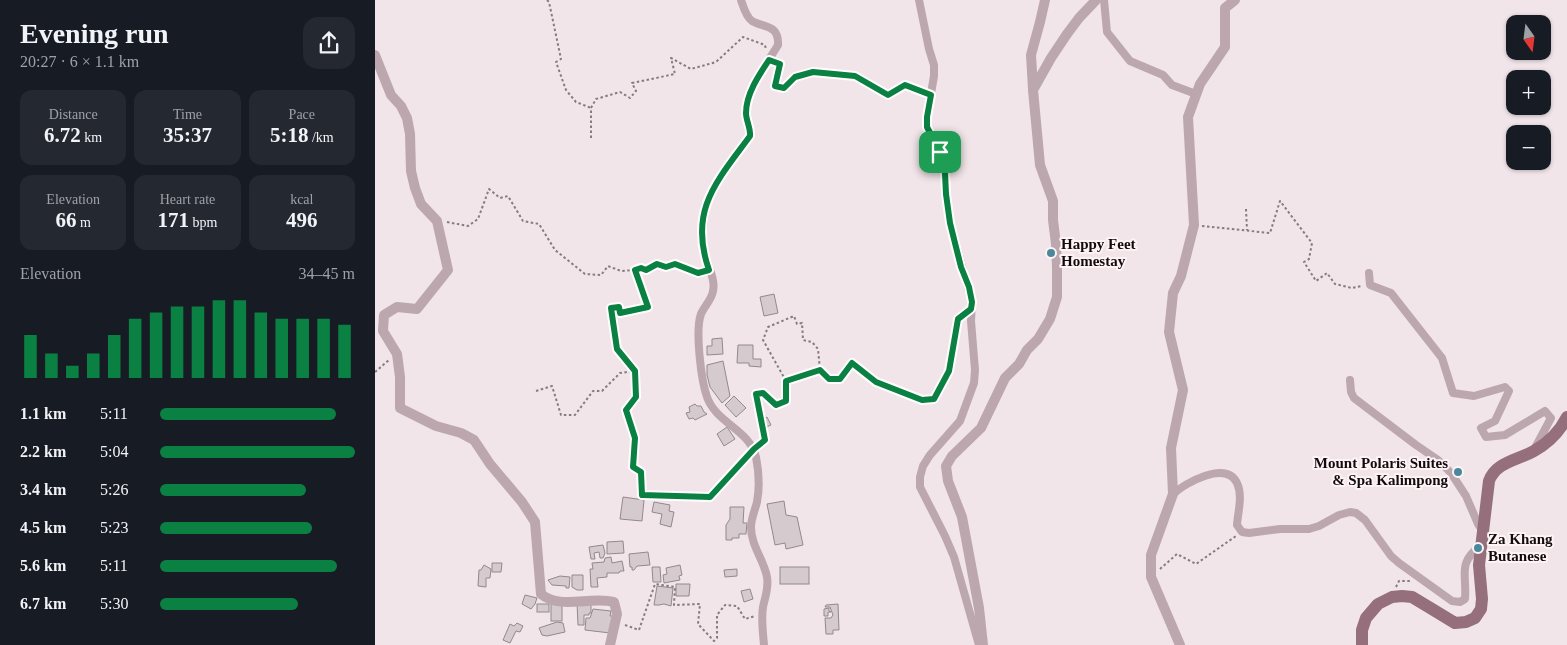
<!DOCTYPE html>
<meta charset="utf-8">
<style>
body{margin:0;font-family:Georgia,serif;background:#242831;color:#f1f3f6;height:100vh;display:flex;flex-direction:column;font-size:19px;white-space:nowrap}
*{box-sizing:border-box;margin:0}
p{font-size:16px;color:#9ea1a6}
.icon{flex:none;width:28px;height:28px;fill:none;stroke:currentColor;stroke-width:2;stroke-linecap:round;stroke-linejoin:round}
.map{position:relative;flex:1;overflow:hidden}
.sheet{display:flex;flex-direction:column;background:#171b24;width:375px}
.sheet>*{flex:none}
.needle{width:32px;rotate:166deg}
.controls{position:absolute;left:1131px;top:15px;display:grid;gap:10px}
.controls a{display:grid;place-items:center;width:45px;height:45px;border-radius:10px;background:#171b24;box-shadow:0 1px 4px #0004;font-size:25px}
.pin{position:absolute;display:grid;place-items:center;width:42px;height:42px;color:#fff;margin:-21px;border-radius:10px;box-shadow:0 2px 8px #0006}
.round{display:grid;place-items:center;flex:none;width:52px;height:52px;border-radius:15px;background:#242831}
.headline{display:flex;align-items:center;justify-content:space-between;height:85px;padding:0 20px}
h1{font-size:28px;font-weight:600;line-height:38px}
.figures{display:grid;grid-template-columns:repeat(3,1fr);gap:8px;height:85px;padding:5px 20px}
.figures div{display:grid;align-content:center;border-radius:12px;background:#242831;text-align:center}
.figures b{font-size:21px;font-weight:600}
.figures small{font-size:14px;font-weight:400}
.figures p{font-size:14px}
.chart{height:140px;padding:10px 20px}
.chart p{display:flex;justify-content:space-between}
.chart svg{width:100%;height:90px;margin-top:5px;stroke:#0b8043;stroke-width:6}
ul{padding:0 20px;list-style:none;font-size:16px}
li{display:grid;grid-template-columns:80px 60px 1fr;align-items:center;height:38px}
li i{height:12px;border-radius:6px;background:#0b8043}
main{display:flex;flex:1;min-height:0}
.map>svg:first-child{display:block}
.building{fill:#d5cace;stroke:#93898c}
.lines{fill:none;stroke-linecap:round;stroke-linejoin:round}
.path{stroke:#847c7e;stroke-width:2;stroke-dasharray:2.5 2.5;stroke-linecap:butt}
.minor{stroke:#bca7ae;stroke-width:8}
.tertiary{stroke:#bca7ae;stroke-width:10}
.primary{stroke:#956f7c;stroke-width:12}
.route-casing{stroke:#fff;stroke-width:10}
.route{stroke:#0b8043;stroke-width:6}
.poi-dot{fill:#48899c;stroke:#fff3f6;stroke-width:2}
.labels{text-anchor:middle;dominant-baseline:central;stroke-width:4;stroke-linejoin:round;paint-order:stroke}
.poi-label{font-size:15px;font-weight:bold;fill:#100c0d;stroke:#fff3f6;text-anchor:start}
</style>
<main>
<section class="sheet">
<div class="headline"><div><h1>Evening run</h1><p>20:27 · 6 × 1.1 km</p></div><a class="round"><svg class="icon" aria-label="share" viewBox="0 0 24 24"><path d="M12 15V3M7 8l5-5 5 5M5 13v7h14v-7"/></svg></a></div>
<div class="figures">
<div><p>Distance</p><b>6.72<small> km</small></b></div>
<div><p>Time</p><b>35:37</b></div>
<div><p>Pace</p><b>5:18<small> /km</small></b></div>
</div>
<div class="figures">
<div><p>Elevation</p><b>66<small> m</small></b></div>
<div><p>Heart rate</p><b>171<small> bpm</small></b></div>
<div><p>kcal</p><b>496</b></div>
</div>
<div class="chart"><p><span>Elevation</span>34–45 m</p>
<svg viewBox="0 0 160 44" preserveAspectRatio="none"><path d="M5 44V23M15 44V32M25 44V38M35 44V32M45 44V23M55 44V15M65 44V12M75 44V9M85 44V9M95 44V6M105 44V6M115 44V12M125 44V15M135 44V15M145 44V15M155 44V18"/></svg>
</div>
<ul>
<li><b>1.1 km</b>5:11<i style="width:90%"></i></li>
<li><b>2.2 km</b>5:04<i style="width:100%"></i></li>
<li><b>3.4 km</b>5:26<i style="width:75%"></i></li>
<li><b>4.5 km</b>5:23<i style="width:78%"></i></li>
<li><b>5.6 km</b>5:11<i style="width:91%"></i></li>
<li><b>6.7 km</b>5:30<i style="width:71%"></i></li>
</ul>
</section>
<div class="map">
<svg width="1192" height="645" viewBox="0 0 1192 645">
<rect width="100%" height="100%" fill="#f1e5e9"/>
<g class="building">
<path d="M399,294L403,313L389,316L385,297Z"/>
<path d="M347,338L348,354L332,355V346H337V339Z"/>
<path d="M363,345H378V359H386V367L374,366V363H362Z"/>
<path d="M348,361L355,396L347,403L335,387L332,375V365Z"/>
<path d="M359,396L371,408L361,417L350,405Z"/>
<path d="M320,404L322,406H326L329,412L332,414L320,420L318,418L314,419L311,413L315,412L314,407Z"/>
<path d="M392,417L396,425L387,429L384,421Z"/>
<path d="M352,427L360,439L349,446L342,434Z"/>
<path d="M248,497L269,500L267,521L245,519Z"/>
<path d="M409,501L411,515L422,517L428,545L411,549L410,543L400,545L392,504Z"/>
<path d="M279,502L295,505L294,511L299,512L296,527L285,524L287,514L277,512Z"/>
<path d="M355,507H369L368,523H372L371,534H364V538H357V540H351V525L355,519Z"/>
<path d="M248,541L249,553L232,554V542Z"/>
<path d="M228,545L230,553L228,558H225L224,552L219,553L220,559H216L214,547Z"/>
<path d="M273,552L275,565L262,566L259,570H257V567H255L254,554Z"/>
<path d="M236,557L237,563L247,561L249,571H245L244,573H232V577L222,578L223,587H216L215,569H218L217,563L229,562L230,558Z"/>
<path d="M117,563H127L126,572H117Z"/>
<path d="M109,565L116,569L115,578H111V587L103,586L104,570H106Z"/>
<path d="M305,565L307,575L304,576L305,580L289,583L288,575L292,574L291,568Z"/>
<path d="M277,567H285L286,582H278Z"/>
<rect x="405" y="567" width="29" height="17"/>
<path d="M362,569V576L350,577L349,570Z"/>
<path d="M197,575H208V590H202L197,587Z"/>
<path d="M185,576L195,577L194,588H191V586L177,585L173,580Z"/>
<path d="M301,584H315L314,596H301Z"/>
<path d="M282,586L298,588L296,606L289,604L284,605H279Z"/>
<path d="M375,589L378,599L369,602L366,591Z"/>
<path d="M150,595L162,598L160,604L156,609L147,604Z"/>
<path d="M216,602V613H214V615H209V625H203L202,603Z"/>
<rect x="162" y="604" width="12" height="8"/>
<rect x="176" y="604" width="11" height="17"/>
<path d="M463,604L464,630H458V634H451L450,618H456L458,615L455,607H450L451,605Z"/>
<path d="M454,608V611L456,612H453V616H449V609Z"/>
<path d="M218,609L236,611L235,616H239L235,633L210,630L211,618H215Z"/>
<path d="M182,622L188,623L190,632L172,636L167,635L164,628Z"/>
<path d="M142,623L148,626L145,632L141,631L135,643L128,640L135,624L139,626Z"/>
</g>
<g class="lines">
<g class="path">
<path d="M172,0L174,2L186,59L181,62L191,90L201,102L216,108"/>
<path d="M402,63L405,64L400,86L409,88L420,77L437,72L481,76L513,95L530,85L549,92"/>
<path d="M216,138V108L221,99L245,92L255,98L261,91L257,83L300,74L296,58L316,69L341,62L368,37L390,45L391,50"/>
<path d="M871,209L872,230"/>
<path d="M72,222L93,226L103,219L114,189L125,198L133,196L148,221L164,224L180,250L210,274L226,275L233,266L246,271L260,270L273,307L245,313L244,307L236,309L243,349L260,371L261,397L251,410L259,438L258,467L266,472L267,495L296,496"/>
<path d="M827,226L895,233L905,201L937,243L934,259L929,262L941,281L952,273L960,284L977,288L987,286"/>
<path d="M260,270L266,268L271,270L282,264L291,267L300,264L323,273L327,272"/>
<path d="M0,372L14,360"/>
<path d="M412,381L445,370"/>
<path d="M161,391L177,386L186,415H200L218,391H227L245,373L260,371"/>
<path d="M384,444L390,440L381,394L388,393L401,405L411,401V381L388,340L393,327L419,316L422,324L427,323L428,340L437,342L443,349L445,370L454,379H465L472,370"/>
<path d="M785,569L802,554L821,564L861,536"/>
<path d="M1021,587L1024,581H1035"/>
<path d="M250,625L264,630L280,584L300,587L299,605L325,604L323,624L339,641L342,638V615L350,605L362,606L370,619L380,616"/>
</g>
<g class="minor">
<path d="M366,0C368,6 371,17 377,21C389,28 404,24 403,45C391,65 374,86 371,109C370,119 376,127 375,136C346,176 322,198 329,251C331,264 341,278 338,291C337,299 329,307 326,314C320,330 326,380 332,397C341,423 375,430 381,457C384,472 385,486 382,502C380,510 376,519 376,527C376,546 389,560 392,577C394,588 390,597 388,607C386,619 388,633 389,645"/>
<path d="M544,0L554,49L559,65V76L552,117V127L565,152L570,173L571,195L575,223L597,302L596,321L600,370L599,383L585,421L555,455L548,466L545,477V487L570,536L579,557L604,645"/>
<path d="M729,0L732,32L755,61L788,75L797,85L821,94"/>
<path d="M994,273L995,285L1016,293L1067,358L1078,393L1099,396L1130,387L1134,391L1120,421L1106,428L1111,437L1130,435L1170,411L1176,418L1160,448"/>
<path d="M477,363L501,382L547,400L559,399L574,371L583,319L596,309"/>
<path d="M975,380L976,392L979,398L1041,445L1063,460L1076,473L1091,496L1103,524L1107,530"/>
<path d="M798,494C810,483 851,460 862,483C868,496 863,511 862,525L867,532L874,533L905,529H934L944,526L964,515L975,512L981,513L990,520L1016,556L1024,563L1077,601L1085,602L1090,599C1092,573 1082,564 1106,545"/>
<path d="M305,496L335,497L379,449"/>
</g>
<g class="tertiary">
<path d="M0,55L16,95L26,106L32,118L35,134L36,171L40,188L46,204L62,221L73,270L42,309L22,307L9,315L8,331L22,354L25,377V408L61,426L86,433L99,440L115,464L147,502L160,522L166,594C185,610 215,596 239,602L242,614L235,645"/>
<path d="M658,89L656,55L665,22L670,0"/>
<path d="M608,645L604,608L587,517L573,481L571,466L577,456L606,428L630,378L644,364L652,350L663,339L675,319L682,297V267L681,244L678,220V201L665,165L658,90L676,58L692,34L704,18L721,0"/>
<path d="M805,645L776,577V555L798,494L796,448L808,390L794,332L798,293L806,276L819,225L813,117L825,84L850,47V8L860,0"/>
</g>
<path class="primary" d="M987,645V630L991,618L1003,604L1017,597L1027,596L1037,597L1052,606L1080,623L1091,622L1100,618L1106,609L1107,599L1104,565L1114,481C1121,462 1143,460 1159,451C1173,443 1185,431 1192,417"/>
</g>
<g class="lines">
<g class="route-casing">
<path id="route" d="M394,60L405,64L400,86L409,88L420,77L438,72L480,76L513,95L530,85L556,95L552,117V127L565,152L570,173L571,194L575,223L586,267L594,287L597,302L596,309L583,319L574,371L559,399L547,400L501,382L477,363L465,379H454L445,370L411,381V401L401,405L388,393L381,394L390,440L379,449L335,497L267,495L266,472L258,467L260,438L251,410L261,397L260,371L242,349L236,308L244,307L245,313L273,307L260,270L266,268L271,270L282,264L291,267L300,264L323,273L334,270C313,210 342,181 375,136C376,128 371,121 371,113C371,94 384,75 394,60Z"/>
</g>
<use href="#route" class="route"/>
</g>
<g class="poi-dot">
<circle cx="676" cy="253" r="5"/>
<circle cx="1083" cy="472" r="5"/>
<circle cx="1103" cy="548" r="5"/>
</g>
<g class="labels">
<g class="poi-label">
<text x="686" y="244">Happy Feet<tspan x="686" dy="17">Homestay</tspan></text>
<text x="1073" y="463" text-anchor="end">Mount Polaris Suites<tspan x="1073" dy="17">&amp; Spa Kalimpong</tspan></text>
<text x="1113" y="539">Za Khang<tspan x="1113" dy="17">Butanese</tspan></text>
</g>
</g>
</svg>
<div class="controls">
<a><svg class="needle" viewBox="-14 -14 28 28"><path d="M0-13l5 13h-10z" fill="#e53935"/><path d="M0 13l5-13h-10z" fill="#9ea1a6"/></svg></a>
<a>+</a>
<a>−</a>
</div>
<div class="pin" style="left:565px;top:152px;background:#1e9e55"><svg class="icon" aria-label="arrive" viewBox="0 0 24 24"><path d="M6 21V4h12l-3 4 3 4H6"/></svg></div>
</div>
</main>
